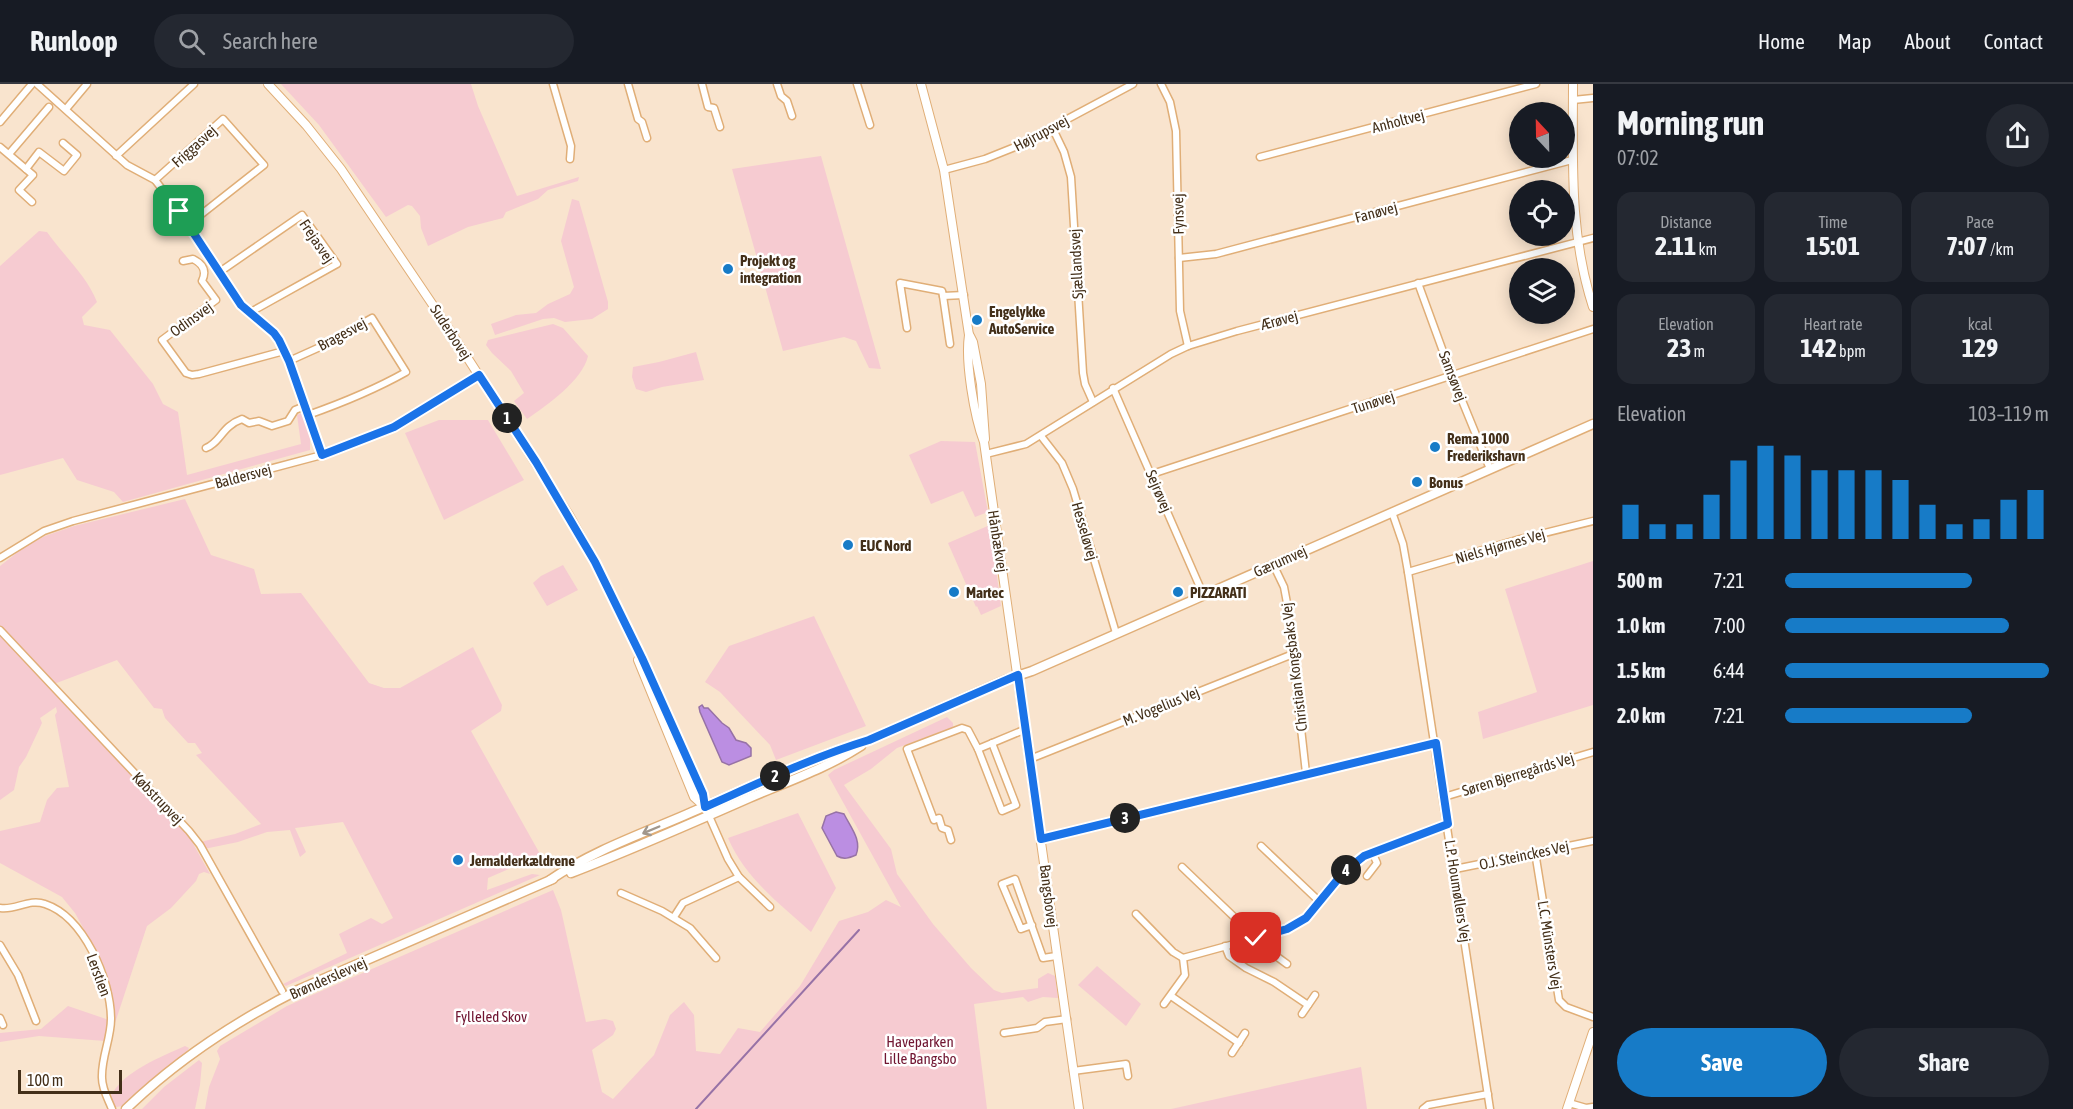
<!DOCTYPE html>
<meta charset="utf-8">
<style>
body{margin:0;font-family:"Asap Condensed",sans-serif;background:#242831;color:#f1f3f6;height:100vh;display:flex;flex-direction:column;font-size:22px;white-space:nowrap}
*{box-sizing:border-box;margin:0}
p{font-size:20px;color:#9ea1a6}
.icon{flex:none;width:33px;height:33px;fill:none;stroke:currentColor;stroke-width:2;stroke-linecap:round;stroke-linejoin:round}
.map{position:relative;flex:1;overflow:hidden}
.panel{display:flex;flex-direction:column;background:#171b24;width:480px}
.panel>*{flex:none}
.needle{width:39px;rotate:338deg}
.tools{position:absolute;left:1509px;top:18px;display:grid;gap:12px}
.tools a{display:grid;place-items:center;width:66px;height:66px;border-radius:50%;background:#171b24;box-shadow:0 3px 15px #0003;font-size:30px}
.scale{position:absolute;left:18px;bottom:15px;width:104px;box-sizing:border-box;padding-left:6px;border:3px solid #432f19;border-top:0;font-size:16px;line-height:21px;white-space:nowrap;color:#432f19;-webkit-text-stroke:4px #fff;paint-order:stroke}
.pin{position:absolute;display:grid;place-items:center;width:51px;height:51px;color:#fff;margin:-26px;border-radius:12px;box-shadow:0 3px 9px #0006}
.km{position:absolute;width:30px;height:30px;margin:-15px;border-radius:50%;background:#222;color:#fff;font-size:16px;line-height:30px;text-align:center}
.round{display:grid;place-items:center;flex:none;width:63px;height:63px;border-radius:32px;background:#242831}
.headline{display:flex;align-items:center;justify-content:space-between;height:102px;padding:0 24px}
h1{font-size:33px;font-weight:700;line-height:45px}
.stats{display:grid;grid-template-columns:repeat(3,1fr);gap:9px;height:102px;padding:6px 24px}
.stats div{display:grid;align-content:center;border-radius:15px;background:#242831;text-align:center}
.stats b{font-size:26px;font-weight:700}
.stats small{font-size:16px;font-weight:400}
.stats p{font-size:16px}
.chart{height:168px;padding:12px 24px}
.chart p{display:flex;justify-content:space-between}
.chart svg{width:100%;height:108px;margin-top:6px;stroke:#177bc7;stroke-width:6}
.action{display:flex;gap:12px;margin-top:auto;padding:12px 24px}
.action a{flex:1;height:69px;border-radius:36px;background:#177bc7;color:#fff;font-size:24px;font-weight:700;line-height:69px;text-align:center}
.action a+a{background:#242831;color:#f1f3f6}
ul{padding:0 24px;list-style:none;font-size:20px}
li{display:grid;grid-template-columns:96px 72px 1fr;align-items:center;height:45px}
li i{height:15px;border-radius:8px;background:#177bc7}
header{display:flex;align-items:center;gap:36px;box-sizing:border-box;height:84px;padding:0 30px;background:#171b24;border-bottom:2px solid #363941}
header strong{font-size:28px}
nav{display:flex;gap:33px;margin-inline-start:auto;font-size:21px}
.search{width:420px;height:54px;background:#242831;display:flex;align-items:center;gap:15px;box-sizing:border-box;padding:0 21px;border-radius:33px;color:#9ea1a6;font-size:22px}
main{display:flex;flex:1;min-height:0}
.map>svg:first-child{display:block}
.green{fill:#f6cbd1}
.water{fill:#bb8ee2;stroke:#9772a6;stroke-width:1.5}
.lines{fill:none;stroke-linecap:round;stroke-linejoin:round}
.stream{stroke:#9772a6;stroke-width:2}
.minor-casing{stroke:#e0ae77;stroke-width:9}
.tertiary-casing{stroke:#e0ae77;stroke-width:10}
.secondary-casing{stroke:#e0ae77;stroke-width:11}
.minor{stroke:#fff;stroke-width:6}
.tertiary{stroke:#fff;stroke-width:8}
.secondary{stroke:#fff;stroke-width:8}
.oneway{stroke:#a1978c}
.route-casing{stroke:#fff;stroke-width:12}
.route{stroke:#1a73e8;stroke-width:8}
.poi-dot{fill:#177bc7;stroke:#fff;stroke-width:2}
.labels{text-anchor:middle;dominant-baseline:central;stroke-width:5;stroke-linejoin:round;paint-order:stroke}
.street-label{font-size:15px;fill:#432f19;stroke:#fff}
.poi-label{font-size:15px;font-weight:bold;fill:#432f19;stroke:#fff;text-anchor:start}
.park-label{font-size:15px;fill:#701531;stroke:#fff}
</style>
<header>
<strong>Runloop</strong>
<div class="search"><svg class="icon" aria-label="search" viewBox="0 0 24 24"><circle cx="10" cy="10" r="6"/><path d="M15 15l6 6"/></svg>Search here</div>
<nav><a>Home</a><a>Map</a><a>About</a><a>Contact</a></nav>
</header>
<main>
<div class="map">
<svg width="1593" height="1025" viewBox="0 0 1593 1025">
<rect width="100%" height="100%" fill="#f9e4ce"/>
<g class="green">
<path d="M281,0H471L478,22L517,112L579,93L578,97L548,106L538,115L506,128L503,134L468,143L428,162L421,144L420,132L412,122L408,121L386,133L319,41Z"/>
<path d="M821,72L881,285L869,284L856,257L844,253L783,267L732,85Z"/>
<path d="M572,115L579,117L608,218V225L592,235L565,238L554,234L543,235L495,251L491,240L516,231L536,229L548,220L570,210L574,203L561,157Z"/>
<path d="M39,147L47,148C63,171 87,192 97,218L82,233L84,241L110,246L153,300L163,320L178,328L187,391L301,360L297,331L302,329L310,346V366L123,418L114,408L77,396L63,374L0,391V182Z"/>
<path d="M553,240L563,244L588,272C583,296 546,322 527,335L514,317L524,309L511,287L492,269L486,261L488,256Z"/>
<path d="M696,268L704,296L662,303L646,308L636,305L632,293L633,283L659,278Z"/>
<path d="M439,336H488L524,396L444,436L405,349Z"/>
<path d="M941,357L975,358L988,428L975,433L963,407L931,420L909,371Z"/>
<path d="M185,415L211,471L254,485L261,510L301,509L369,599L384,604H400L473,563L502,621L501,627L471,647L544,777L525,778L488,794L487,806L532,790L540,791L286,902L283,900L347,869L339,850L371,834L382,840L393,834L343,738L295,744L306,768L300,773L290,746L267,748L238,758L204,765L200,758L235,750L261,740L196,671L202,669L195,659H188L165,634L162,625L154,624L117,576L54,600L0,542V482L23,464L45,452L74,442Z"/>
<path d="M990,441L1001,522L981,531L977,522L976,523L948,459Z"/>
<path d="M1593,477V621L1483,655L1478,628L1537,608L1505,505Z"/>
<path d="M563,481L578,506L547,522L533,499L541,492Z"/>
<path d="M814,532L866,642L776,676L770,661L720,608L705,598L729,562Z"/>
<path d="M0,551L186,747L210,790L204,788L199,790L196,797L171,824L147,842L115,939L113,912L105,884L75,829L62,813L0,779V747L40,738L47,716L57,704L69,703L55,631L57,628L56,623L40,634L42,639L26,673L19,683L14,706L0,716Z"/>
<path d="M947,633L953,639V643L897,664L871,685L844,701L891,765L897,790L933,840L971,884L994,906L1002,909L1038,904V895L1048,889L1055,892L1058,914L1043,913L1028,918L1023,913L974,920L987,1025H205L209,1003L220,975L217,967L220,962L287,922L553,806L561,826L586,938L605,935L613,937L616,945L613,951L592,966L602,1008L613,1015L654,971L670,931L684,918L694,931L696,967L720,970L738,944L760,948L800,902L839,837L868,828L886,816L901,823L828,691L834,686Z"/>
<path d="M798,729L836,804L811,848C780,820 745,794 728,754Z"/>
<path d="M1097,882L1141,920L1126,942L1078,901Z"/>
<path d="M68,922L109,936L105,957L39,952L0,958V949L41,945Z"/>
<path d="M185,962L189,964L187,967L123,1022L116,1023L113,1021L110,1013C125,986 159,974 185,962Z"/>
<path d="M199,976L202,979L200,1001L195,1025H142L164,1003Z"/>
<path d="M1361,983L1367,1025H1171Z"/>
</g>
<g class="water">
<path d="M702,621L704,624H708L722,639L729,644L736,656L746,659L751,664V672L729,681L722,678L700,628L699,623Z"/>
<path d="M836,728L844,730C851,744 862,756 856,771C849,774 844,776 837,772L822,744L826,732Z"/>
</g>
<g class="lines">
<path class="stream" d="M696,1025L859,846"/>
<g class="minor-casing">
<g id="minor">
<path d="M37,0L127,81L155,96L189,140L241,221L274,249L289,277L322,371"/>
<path d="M553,0L571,62L570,75"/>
<path d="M628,0L638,35L642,38L647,54"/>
<path d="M702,0L708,23L714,24L720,43"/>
<path d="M777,0L781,12L787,17L792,32"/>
<path d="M857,0L870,41"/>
<path d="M1161,0L1170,18L1176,47L1180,227L1188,262"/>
<path d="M1573,16L1593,14"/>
<path d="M66,25L87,0"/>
<path d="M0,38L32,0"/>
<path d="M1052,43L1064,68L1071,93L1083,289L1085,300L1093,318"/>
<path d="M0,63L33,91L19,106L32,118"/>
<path d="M9,70L49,23"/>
<path d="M116,72L194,0"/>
<path d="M1260,73L1536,0"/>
<path d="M26,85L39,68L64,87L77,71L63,59"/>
<path d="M944,86L985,75L1015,63L1133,0"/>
<path d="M155,96L223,35L264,81L189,140"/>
<path d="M1179,174L1216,170L1572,76"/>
<path d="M183,177L193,175C203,180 207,187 202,197L216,216L162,256L186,289L192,291L199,290L284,267"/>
<path d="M221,187L302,131L337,180L249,229"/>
<path d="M1418,199L1452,292L1490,385"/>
<path d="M943,212L950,260"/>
<path d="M907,244L900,199L942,207L943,212L964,211"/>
<path d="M289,277L320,263L372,234L406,288C374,306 342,319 308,331"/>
<path d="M1113,304L1203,510"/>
<path d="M1041,352L1062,379L1073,405L1116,549"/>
<path d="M206,364C220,359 222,342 242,335L249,339L259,337L272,342L288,337L295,326L305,322"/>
<path d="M986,370L1026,360L1171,270L1188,262L1237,247L1593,154"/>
<path d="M1152,390L1593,245"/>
<path d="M1392,428L1403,460L1408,488L1490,1025"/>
<path d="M0,474L44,447L73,437L322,371L394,343L479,291"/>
<path d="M1273,480L1284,503L1287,519L1306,689"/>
<path d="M1408,488L1520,455L1593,437"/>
<path d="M0,546L189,747L200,761L282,907"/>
<path d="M978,665L1002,727L1016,721L992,659"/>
<path d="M1030,675L1293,570"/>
<path d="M1444,713L1593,668"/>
<path d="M709,732L728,775L739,793L770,823"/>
<path d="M1042,755L1436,659"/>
<path d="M951,756L948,746L942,744L939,734L934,736L907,665L962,644L968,646L978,665L1026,645"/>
<path d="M1261,762L1320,818"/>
<path d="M1535,768L1559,916L1566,923L1593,933"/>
<path d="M1182,783L1256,854"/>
<path d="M1455,785L1593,757"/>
<path d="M1367,792L1377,779L1372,768"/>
<path d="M621,809L662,827L690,844L716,874"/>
<path d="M0,824C15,827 29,814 45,820C84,833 111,896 111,935C111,955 101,974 102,994C102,1005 108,1015 112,1025"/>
<path d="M1136,830L1173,868L1183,874"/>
<path d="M674,833L683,819L739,793"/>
<path d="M1032,841L1021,845L1002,800L1015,795L1043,874L1056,872"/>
<path d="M1261,852L1265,864L1287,880"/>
<path d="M0,861L18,891L36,937"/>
<path d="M1225,862L1229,872L1246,884L1274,898L1308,921"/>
<path d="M1171,912L1239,959"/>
<path d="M1164,920L1185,891L1183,874L1256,854L1297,840L1314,826L1343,789L1364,772L1448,740"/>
<path d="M1302,930L1315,911"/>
<path d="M0,934L3,941"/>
<path d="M1004,949L1037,944L1045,938L1067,935"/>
<path d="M1232,969L1245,949"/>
<path d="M1073,987L1126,980L1128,992"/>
<path d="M1569,1019L1586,1024L1593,1023"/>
<path d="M1423,1025L1428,1021L1488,1010"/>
</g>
</g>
<g class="tertiary-casing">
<g id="tertiary">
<path d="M268,0L306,41L341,85L443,236L569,431L595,478L642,574L703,709L707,727"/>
<path d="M921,0L944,86L969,251C965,277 974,332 984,358L1079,1025"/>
<path d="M1573,0C1573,77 1569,149 1593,223"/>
<path d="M970,252L973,258L981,300L985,355"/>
<path d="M638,576L694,713L705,723"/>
<path d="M1567,1025L1593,948"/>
</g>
</g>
<g class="secondary-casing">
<g id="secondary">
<path d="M571,789C631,766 690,740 749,714C786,698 827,684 861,662"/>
<path d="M550,796C595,765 650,747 699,725C755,701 811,673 869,656L1005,596L1032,587L1593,340"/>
<path d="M126,1025C178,975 236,937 300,905L553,795"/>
</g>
</g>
<use href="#minor" class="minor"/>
<use href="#tertiary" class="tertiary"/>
<use href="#secondary" class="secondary"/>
</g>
<defs><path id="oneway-shaft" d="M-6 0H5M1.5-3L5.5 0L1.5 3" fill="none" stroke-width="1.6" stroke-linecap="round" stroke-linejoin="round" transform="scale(1.5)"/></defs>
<use class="oneway" href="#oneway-shaft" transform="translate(651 746) rotate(157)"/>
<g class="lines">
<g class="route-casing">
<path id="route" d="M179,127L241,221L274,249L279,256L289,277L322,371L394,343L479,291L536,378L595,478L642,574L703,710L705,723C759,699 813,673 869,656L1018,591L1041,755L1436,659L1448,740L1364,772L1343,789L1306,834L1287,845L1256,854"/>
</g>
<use href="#route" class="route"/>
</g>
<g class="poi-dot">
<circle cx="728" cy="185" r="6"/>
<circle cx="977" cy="236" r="6"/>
<circle cx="1435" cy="363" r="6"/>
<circle cx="1417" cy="398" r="6"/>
<circle cx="848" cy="461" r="6"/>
<circle cx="954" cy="508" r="6"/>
<circle cx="1178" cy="508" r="6"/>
<circle cx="458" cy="776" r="6"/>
</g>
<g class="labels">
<g class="street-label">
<text transform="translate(1398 37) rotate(-15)">Anholtvej</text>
<text transform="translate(1041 49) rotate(-28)">Højrupsvej</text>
<text transform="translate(194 62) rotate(-42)">Friggasvej</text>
<text transform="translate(1376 128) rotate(-15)">Fanøvej</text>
<text transform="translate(1178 130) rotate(-91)">Fynsvej</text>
<text transform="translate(317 157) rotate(56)">Frejasvej</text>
<text transform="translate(1076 180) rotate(-93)">Sjællandsvej</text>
<text transform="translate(191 235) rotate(-36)">Odinsvej</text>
<text transform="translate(1279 236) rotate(-15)">Ærøvej</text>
<text transform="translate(451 248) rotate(57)">Suderbovej</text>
<text transform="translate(342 250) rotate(-28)">Bragesvej</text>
<text transform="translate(1453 292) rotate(69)">Samsøvej</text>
<text transform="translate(1373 318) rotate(-18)">Tunøvej</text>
<text transform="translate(243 392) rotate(-15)">Baldersvej</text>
<text transform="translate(1159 407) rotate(67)">Sejrøvej</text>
<text transform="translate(1085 447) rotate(74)">Hesseløvej</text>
<text transform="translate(998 457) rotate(81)">Hånbækvej</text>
<text transform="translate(1500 462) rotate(-16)">Niels Hjørnes Vej</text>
<text transform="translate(1280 477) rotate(-24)">Gærumvej</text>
<text transform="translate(1294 583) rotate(-97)">Christian Kongsbaks Vej</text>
<text transform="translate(1161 622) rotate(-22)">M. Vogelius Vej</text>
<text transform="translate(1518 690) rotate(-17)">Søren Bjerregårds Vej</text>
<text transform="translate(158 714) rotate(46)">Købstrupvej</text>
<text transform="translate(1524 771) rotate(-12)">O.J. Steinckes Vej</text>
<text transform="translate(1458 807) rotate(81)">L.P. Houmøllers Vej</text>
<text transform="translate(1049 812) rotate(83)">Bangsbovej</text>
<text transform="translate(1550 861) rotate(81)">L.C. Münsters Vej</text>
<text transform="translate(99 891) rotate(70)">Lerstien</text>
<text transform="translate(328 894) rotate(-24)">Brønderslevvej</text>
</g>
<g class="poi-label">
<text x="740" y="176">Projekt og<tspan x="740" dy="17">integration</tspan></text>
<text x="989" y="227">Engelykke<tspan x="989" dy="17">AutoService</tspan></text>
<text x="1447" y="354">Rema 1000<tspan x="1447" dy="17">Frederikshavn</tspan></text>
<text x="1429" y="398">Bonus</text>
<text x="860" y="461">EUC Nord</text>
<text x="966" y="508">Martec</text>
<text x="1190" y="508">PIZZARATI</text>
<text x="470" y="776">Jernalderkældrene</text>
</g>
<g class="park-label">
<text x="491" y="932">Fylleled Skov</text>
<text x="920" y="957">Haveparken<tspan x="920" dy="17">Lille Bangsbo</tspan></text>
</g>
</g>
</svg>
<div class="tools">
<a><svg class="needle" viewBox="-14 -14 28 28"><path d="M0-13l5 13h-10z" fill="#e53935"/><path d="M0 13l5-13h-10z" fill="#9ea1a6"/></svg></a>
<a><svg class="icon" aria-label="locate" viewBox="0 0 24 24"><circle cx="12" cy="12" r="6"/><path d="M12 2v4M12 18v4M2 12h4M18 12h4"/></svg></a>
<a><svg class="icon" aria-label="layers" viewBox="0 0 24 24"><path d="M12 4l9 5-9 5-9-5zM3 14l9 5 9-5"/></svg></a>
</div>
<div class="scale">100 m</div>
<div class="pin" style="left:179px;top:127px;background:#1e9e55"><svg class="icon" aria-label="arrive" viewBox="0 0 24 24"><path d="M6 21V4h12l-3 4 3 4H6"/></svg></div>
<div class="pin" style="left:1256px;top:854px;background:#d93025"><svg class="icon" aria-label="check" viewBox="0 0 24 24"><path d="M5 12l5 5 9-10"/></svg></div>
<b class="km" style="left:507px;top:334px">1</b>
<b class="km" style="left:775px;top:692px">2</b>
<b class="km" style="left:1125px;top:734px">3</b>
<b class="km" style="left:1346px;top:786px">4</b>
</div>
<section class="panel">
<div class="headline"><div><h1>Morning run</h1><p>07:02</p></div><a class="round"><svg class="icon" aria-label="share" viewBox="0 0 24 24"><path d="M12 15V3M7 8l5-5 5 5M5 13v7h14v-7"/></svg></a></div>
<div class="stats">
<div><p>Distance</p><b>2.11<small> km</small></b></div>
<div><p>Time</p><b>15:01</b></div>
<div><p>Pace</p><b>7:07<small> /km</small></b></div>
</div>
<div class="stats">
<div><p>Elevation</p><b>23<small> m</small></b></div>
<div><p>Heart rate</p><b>142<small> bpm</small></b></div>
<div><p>kcal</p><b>129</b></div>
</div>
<div class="chart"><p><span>Elevation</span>103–119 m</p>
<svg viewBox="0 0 160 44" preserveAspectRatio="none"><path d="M5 44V30M15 44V38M25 44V38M35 44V26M45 44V12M55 44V6M65 44V10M75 44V16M85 44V16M95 44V16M105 44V20M115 44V30M125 44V38M135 44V36M145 44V28M155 44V24"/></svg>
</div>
<ul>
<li><b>500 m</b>7:21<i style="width:71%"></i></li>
<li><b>1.0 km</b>7:00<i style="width:85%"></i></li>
<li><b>1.5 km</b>6:44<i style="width:100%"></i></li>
<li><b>2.0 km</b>7:21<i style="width:71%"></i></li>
</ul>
<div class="action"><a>Save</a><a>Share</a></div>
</section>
</main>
